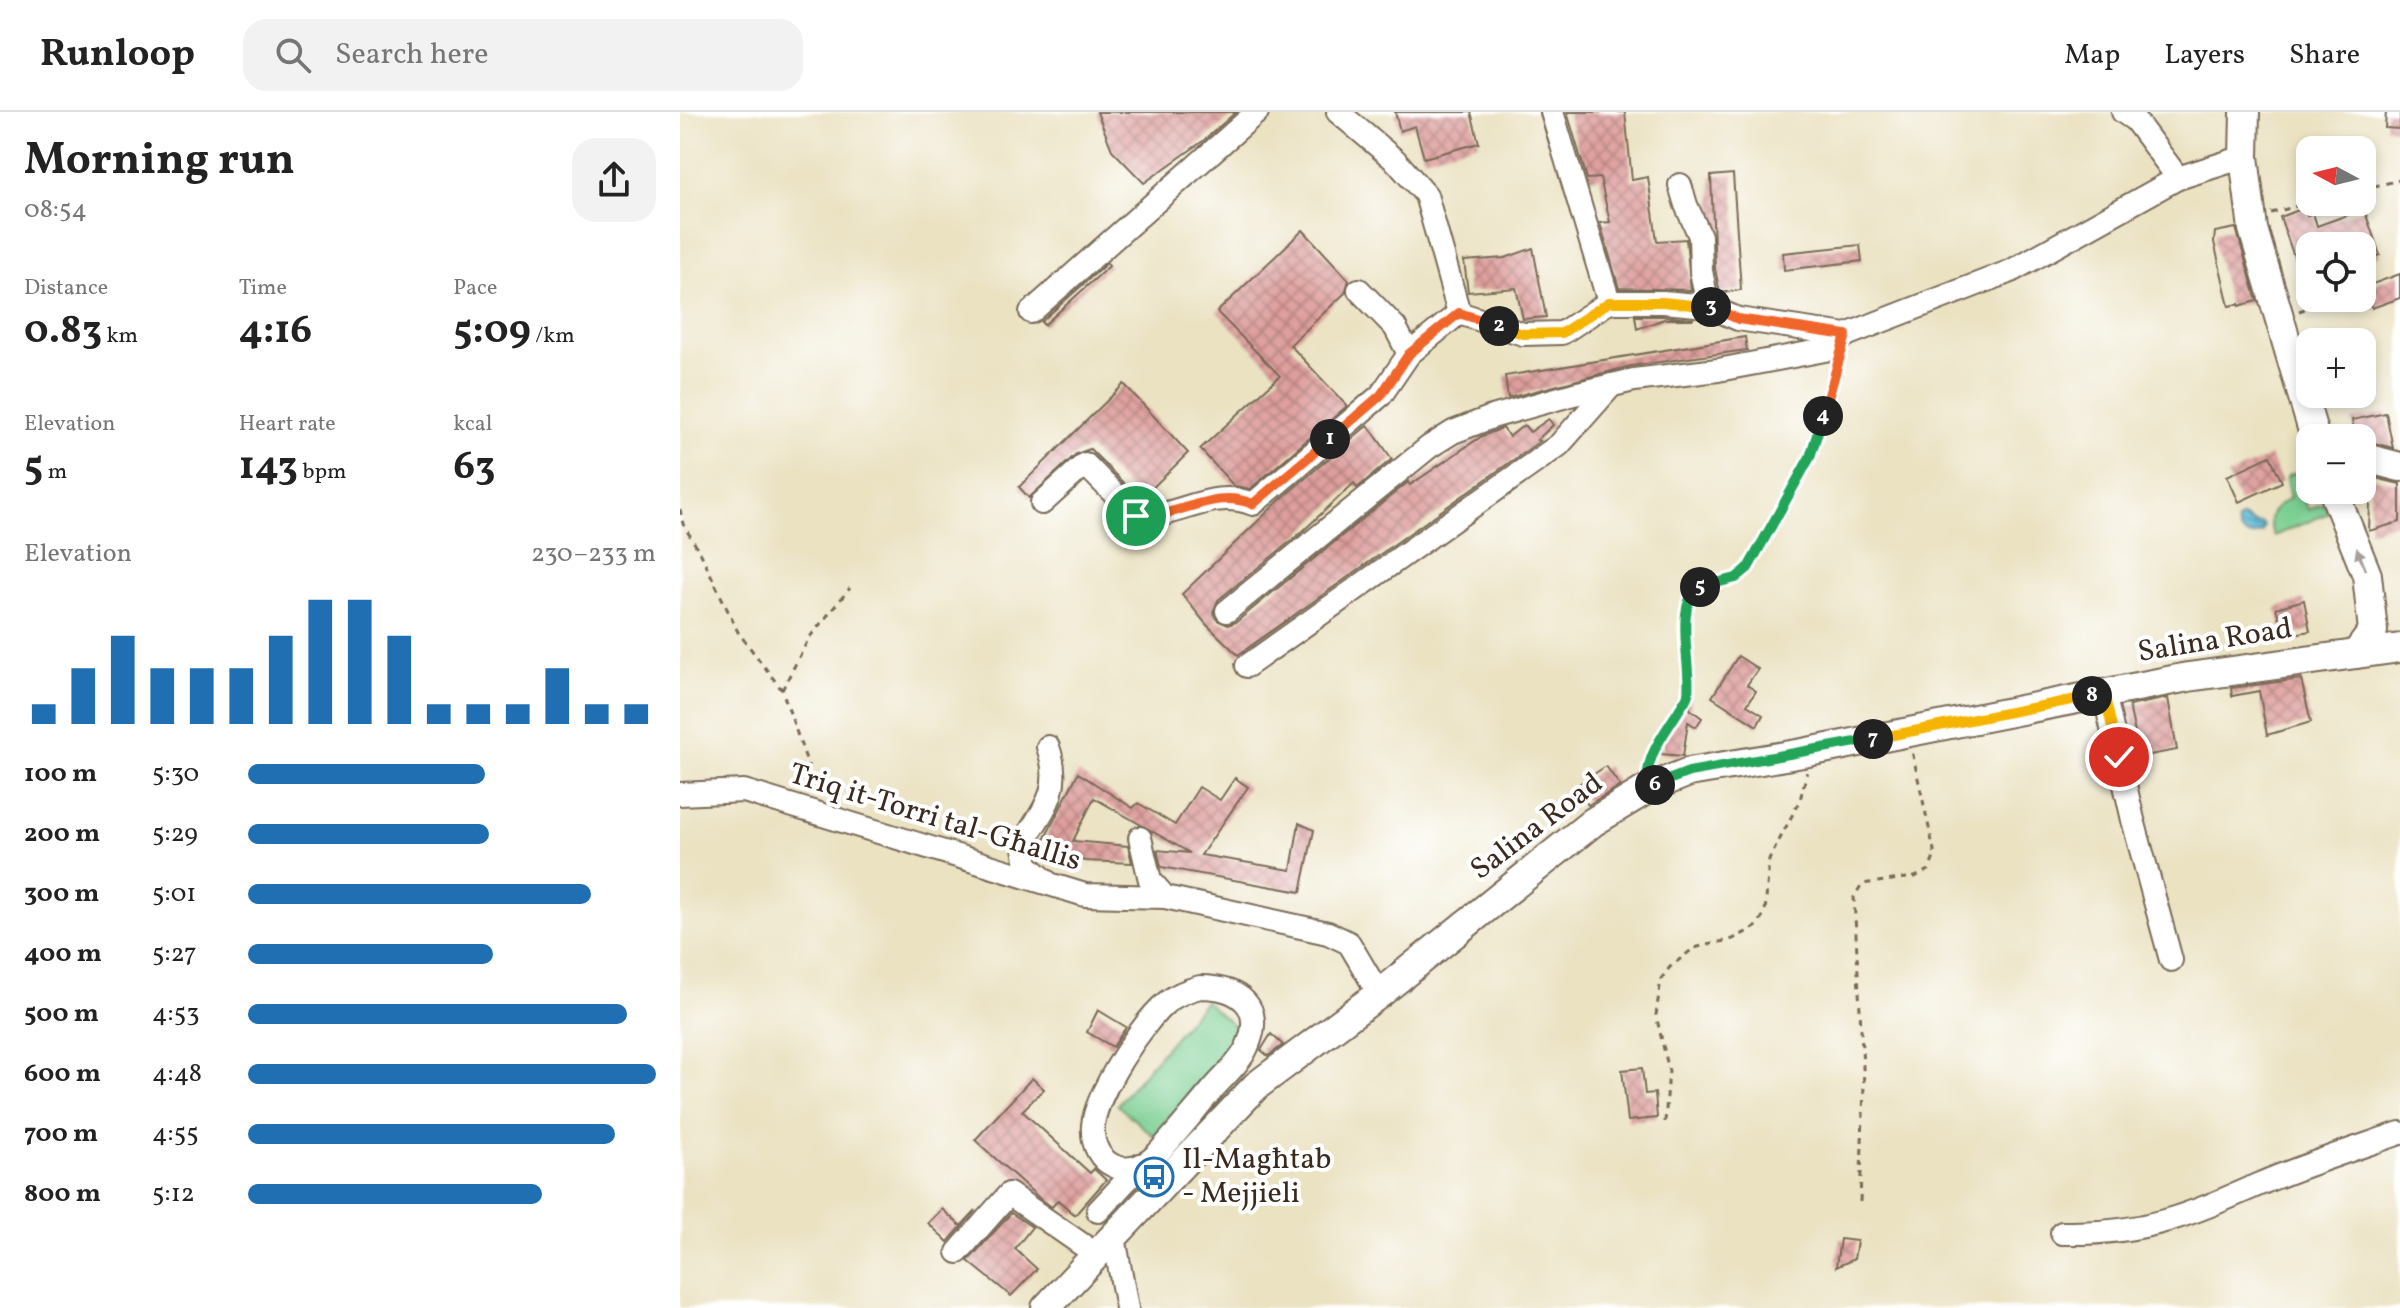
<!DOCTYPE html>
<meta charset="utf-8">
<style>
body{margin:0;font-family:Vollkorn,serif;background:#f2f2f2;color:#222;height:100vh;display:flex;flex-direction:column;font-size:30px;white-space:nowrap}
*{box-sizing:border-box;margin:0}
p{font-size:26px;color:#767676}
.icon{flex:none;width:44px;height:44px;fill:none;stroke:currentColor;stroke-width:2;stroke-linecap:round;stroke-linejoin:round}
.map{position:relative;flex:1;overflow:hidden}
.drawer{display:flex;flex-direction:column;background:#fff;width:680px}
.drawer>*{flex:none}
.needle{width:52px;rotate:277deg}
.buttons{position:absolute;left:1616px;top:24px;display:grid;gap:16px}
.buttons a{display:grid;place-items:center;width:80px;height:80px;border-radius:16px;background:#fff;box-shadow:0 4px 12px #0003;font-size:40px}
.pin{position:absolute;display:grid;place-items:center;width:68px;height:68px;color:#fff;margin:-34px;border:4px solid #fff;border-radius:50%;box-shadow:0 2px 8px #0007}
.km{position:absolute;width:40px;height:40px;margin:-20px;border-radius:50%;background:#222;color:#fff;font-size:22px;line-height:40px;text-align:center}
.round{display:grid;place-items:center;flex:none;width:84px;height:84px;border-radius:24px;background:#f2f2f2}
.head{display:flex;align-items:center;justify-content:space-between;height:136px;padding:0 24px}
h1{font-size:44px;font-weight:700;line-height:60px}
.figures{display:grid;grid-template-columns:repeat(3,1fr);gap:12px;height:136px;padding:8px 24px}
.figures div{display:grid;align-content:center}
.figures b{font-size:40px;font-weight:700}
.figures small{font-size:22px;font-weight:400}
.figures p{font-size:22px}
.chart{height:224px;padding:16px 24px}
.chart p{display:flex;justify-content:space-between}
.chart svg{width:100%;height:144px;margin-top:8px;stroke:#1f6fb2;stroke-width:6}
ul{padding:0 24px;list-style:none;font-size:26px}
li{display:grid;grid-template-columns:128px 96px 1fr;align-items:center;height:60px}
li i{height:20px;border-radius:10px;background:#1f6fb2}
header{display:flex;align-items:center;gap:48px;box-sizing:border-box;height:112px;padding:0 40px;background:#fff;border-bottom:2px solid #e0e0e0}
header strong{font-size:38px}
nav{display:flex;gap:44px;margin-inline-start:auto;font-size:28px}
.search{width:560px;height:72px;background:#f2f2f2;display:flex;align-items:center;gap:20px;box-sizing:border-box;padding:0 28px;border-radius:24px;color:#767676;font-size:30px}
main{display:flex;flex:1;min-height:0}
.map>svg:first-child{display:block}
.grass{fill:#7bcf92;stroke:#5b7c58;stroke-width:2}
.water{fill:url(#water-rules);stroke:#487078;stroke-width:2}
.building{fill:url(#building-cross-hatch)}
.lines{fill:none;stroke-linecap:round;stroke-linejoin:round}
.minor-casing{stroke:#796a57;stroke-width:26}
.major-casing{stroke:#796a57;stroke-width:32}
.path{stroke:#796a57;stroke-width:3;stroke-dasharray:6 6;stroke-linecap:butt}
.minor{stroke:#fff;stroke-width:22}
.major{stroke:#fff;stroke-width:28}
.oneway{fill:#a79f9a}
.split-1-casing{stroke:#fff;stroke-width:16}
.split-2-casing{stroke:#fff;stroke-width:16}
.split-3-casing{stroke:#fff;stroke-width:16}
.split-4-casing{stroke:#fff;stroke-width:16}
.split-5-casing{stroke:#fff;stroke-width:16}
.split-6-casing{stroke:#fff;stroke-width:16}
.split-7-casing{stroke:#fff;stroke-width:16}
.split-8-casing{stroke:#fff;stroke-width:16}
.split-9-casing{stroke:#fff;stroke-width:16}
.split-1{stroke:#f0652b;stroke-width:10}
.split-2{stroke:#f0652b;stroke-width:10}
.split-3{stroke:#f5b400;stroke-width:10}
.split-4{stroke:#f0652b;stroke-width:10}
.split-5{stroke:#22a559;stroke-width:10}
.split-6{stroke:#22a559;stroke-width:10}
.split-7{stroke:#22a559;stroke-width:10}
.split-8{stroke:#f5b400;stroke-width:10}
.split-9{stroke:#f5b400;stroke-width:10}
.labels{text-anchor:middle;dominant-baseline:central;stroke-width:8;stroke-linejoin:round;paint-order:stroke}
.street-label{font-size:30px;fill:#3b2a1e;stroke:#fff}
.poi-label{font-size:30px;fill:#3b2a1e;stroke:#fff;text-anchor:start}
</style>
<header>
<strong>Runloop</strong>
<div class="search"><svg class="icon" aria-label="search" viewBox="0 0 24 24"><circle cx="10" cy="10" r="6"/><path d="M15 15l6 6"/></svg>Search here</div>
<nav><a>Map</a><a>Layers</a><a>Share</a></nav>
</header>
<main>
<section class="drawer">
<div class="head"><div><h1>Morning run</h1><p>08:54</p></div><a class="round"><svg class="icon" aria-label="share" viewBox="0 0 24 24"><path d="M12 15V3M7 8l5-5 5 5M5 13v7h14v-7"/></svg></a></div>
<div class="figures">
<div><p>Distance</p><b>0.83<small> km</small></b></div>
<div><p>Time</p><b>4:16</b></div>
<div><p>Pace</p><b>5:09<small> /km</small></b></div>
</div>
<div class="figures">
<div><p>Elevation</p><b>5<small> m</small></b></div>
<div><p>Heart rate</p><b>143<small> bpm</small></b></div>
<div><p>kcal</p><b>63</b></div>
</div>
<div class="chart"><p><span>Elevation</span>230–233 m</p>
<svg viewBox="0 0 160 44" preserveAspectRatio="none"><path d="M5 44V38M15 44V27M25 44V17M35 44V27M45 44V27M55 44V27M65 44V17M75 44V6M85 44V6M95 44V17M105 44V38M115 44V38M125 44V38M135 44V27M145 44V38M155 44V38"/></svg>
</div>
<ul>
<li><b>100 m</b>5:30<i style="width:58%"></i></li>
<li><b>200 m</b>5:29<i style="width:59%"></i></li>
<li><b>300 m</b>5:01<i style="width:84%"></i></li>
<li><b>400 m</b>5:27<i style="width:60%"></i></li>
<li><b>500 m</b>4:53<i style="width:93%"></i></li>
<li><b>600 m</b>4:48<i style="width:100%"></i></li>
<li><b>700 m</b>4:55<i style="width:90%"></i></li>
<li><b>800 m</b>5:12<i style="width:72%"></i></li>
</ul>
</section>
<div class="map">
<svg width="1720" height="1196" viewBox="0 0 1720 1196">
<defs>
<pattern id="water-rules" width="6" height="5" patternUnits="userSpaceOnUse" patternTransform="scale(2)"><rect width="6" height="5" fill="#55b6d3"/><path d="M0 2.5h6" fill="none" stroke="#4894ab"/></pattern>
<pattern id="building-cross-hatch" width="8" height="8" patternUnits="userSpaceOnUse" patternTransform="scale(2)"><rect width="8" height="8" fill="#de9f9d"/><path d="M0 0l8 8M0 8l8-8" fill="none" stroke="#b5827f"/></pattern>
</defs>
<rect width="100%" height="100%" fill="#fff"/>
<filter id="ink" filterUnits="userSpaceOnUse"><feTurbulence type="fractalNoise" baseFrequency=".0125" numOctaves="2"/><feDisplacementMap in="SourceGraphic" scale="16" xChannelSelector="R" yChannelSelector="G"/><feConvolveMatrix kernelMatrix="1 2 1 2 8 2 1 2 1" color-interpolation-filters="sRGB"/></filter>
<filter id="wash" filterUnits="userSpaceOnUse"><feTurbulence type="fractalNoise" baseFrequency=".006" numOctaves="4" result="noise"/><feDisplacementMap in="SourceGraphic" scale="32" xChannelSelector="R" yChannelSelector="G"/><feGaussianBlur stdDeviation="1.8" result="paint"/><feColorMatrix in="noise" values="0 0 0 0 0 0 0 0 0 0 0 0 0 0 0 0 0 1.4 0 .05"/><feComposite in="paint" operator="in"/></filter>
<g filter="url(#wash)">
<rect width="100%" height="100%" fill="#ebe2c2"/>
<g class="grass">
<path d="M1628,358L1630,378H1638L1628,384L1625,390L1628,398L1643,391L1649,401L1594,424C1584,404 1593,396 1610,386L1606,367L1609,363Z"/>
<path d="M525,889L561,920L474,1024L437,993Z"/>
</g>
<g class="water">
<path d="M1692,282L1695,294L1674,299L1672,287Z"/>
<path d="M1562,405L1574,411H1582L1584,415L1582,420C1570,426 1558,425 1557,408Z"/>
</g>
<g id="blocks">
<g class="building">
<path d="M417,0H556L523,29L464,71L432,38Z"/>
<path d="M715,0H791L799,31L744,46L735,14L720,19Z"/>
<path d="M887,0H945L952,68L968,65L977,129L1006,127L1011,178L939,176L920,111L930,110L920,66L907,67Z"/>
<path d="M1706,0H1720V17L1705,16Z"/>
<path d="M1053,62L1061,178L1040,181L1035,157L1031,64Z"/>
<path d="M1624,96L1627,103L1633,101L1637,114L1684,97L1700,143L1682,149V134H1630L1628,184L1600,105Z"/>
<path d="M1556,116L1577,189L1559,194V192L1549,194L1534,130L1535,120Z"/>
<path d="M623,118L669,168L665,181L610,233L667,294L570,377L554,374L520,337L600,264L537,200Z"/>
<path d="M1180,133L1182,149L1104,158L1103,141Z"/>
<path d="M853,136L866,205L843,207L836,176L788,180L784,149L825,146Z"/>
<path d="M427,151L429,154L364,213L361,210Z"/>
<path d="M1720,162V186L1692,196L1684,175Z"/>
<path d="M955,204H982L1014,207H984L957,217Z"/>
<path d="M1065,225L1067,238L951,254L828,286L825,264Z"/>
<path d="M444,272L508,341L460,388L410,337L396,342L349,386L339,375Z"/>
<path d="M1706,301L1713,336L1694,331L1689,321L1675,324L1672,308Z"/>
<path d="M869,307L873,313L857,328L860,329L558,543L526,512L502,482L602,386L688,313L712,347L677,376L674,371L622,420L538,488L533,500L537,508L548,513L556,510L728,370L730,373L802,324L823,316L829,325L844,313L850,320Z"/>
<path d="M1590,344L1602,370L1559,390L1547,364Z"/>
<path d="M1691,365L1720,372V410L1689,419Z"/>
<path d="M1624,488L1630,519L1604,524L1596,496Z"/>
<path d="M1058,544L1078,557L1067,573L1076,579L1067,593L1083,603L1077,614L1032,585Z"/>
<path d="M1621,567L1631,610L1587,623L1579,579L1552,584L1551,576Z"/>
<path d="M1011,586L1010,597L1022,606L1016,615L1008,610L1003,644L981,642L983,630Z"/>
<path d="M1488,586L1497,638L1453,646L1448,623L1455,621L1449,594Z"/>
<path d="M926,654L940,674L908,693L896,674Z"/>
<path d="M398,661L453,696L458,691L495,713L519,675L540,688L555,666L568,675L521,743L611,758L619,711L634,718L621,780L481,755L477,738L510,741L414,686L393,729L448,734L452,751L405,749L361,734Z"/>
<path d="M418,898L446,915L433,935L407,920Z"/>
<path d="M591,922L603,933L588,944L581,938Z"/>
<path d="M962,956L965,982L975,981L977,1006L948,1009L942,958Z"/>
<path d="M352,966L364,977L342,999L410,1061L414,1057L426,1068L395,1103L378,1088L372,1095L358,1085L295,1028Z"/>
<path d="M262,1097L281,1114L296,1098L268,1130L248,1111Z"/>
<path d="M331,1101L352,1115L335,1137L357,1157L331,1184L288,1149Z"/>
<path d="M1160,1127L1177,1129L1174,1147L1156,1155Z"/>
</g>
</g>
</g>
<g filter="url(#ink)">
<use href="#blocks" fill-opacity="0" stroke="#796a57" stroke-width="2"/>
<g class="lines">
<g class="minor-casing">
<g id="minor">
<path d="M658,0L716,49L746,83L779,201L843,222L882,221L929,190H983L1028,194L1058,207L1166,223L1331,159L1498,66L1564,45"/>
<path d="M872,0L929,190"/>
<path d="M1443,0L1455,8L1498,66"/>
<path d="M1000,73L1006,93L1020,124L1021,159L1028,194"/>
<path d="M679,178L715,215L729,242"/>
<path d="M351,200L577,0"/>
<path d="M362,391L405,352L456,404C500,407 530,375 573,392L701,283L729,242L779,201"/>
<path d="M547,499L749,335L773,320L812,305L894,282L954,268L1038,258L1150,237L1166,223"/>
<path d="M567,554L879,333L932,273"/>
<path d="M1424,581L1453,708L1491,848"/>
<path d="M0,682L64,679L405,783L485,785L648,821L669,831L699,882"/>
<path d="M460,726L470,768L485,785"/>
<path d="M367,770L347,753L343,730C365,696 383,677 368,635"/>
<path d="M520,875C558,875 586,894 567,935C560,951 544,964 533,977C514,999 497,1021 477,1042C449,1071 410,1054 413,1013C416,982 463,909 487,890C497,882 508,878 520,875Z"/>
<path d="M418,1099L461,1053"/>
<path d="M1382,1121C1464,1123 1509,1103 1582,1071C1627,1052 1674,1037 1720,1021"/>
<path d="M434,1125L447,1196"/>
<path d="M278,1140L329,1082L417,1143"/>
</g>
</g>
<g class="major-casing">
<g id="major">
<path d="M1565,0L1564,45L1573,117L1635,326"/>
<path d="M1682,345L1720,355"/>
<path d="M1653,378L1687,463L1693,519L1676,542"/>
<path d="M366,1196L576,974L699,882L913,710L969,676L1009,660L1123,641L1508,565L1720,536"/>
</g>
</g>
<g class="path">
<path d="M1682,77L1720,68"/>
<path d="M1591,101L1633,90"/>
<path d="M1619,199L1646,190L1676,192L1686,188"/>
<path d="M0,397L3,412L21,442L58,520L102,578L138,682"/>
<path d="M102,578L129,526L170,476"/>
<path d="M969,653L1008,583L1005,534L1011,482C1026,466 1052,472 1068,456L1130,345L1157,253"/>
<path d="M985,1010L989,959L976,903L981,867L990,855L1014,836L1053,827L1076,815L1085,801L1089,748L1120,688L1127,660"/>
<path d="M1180,1090L1184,974L1174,785L1182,772L1235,765L1249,758L1255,743L1232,639"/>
</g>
<use href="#minor" class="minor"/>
<use href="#major" class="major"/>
</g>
<defs><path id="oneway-solid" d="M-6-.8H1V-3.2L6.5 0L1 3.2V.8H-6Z" transform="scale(2)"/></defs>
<use class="oneway" href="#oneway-solid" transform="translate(1681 447) rotate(-112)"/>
</g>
<g class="lines" filter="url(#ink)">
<g class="split-1-casing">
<path id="split-1" d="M456,404C500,407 530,375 573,392L650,327"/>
</g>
<g class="split-2-casing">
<path id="split-2" d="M650,327L701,283L729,242L779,201L819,214"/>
</g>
<g class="split-3-casing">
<path id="split-3" d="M819,214L843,222L882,221L929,190H983L1031,195"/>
</g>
<g class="split-4-casing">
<path id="split-4" d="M1031,195L1058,207L1166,223L1143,304"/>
</g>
<g class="split-5-casing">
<path id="split-5" d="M1020,475L1056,466L1068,456L1130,345L1143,304"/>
</g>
<g class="split-6-casing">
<path id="split-6" d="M975,673L969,676C962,647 985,621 999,598C1002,593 1007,587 1008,582C1012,555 993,491 1020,475"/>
</g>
<g class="split-7-casing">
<path id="split-7" d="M975,673L1009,660L1193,627"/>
</g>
<g class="split-8-casing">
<path id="split-8" d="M1193,627L1412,584"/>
</g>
<g class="split-9-casing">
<path id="split-9" d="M1412,584L1424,581L1439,645"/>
</g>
<use href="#split-1" class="split-1"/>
<use href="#split-2" class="split-2"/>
<use href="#split-3" class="split-3"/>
<use href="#split-4" class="split-4"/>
<use href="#split-5" class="split-5"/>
<use href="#split-6" class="split-6"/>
<use href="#split-7" class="split-7"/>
<use href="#split-8" class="split-8"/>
<use href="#split-9" class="split-9"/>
</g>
<defs>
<g id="bus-ring" transform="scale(2)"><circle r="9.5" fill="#fff" stroke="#1f6fb2" stroke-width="1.5"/><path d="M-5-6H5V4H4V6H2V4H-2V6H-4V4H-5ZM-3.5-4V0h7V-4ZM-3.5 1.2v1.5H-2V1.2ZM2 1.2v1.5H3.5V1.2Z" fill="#1f6fb2"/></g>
</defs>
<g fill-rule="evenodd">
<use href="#bus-ring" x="474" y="1065"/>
</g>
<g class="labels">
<g class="street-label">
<text transform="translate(1535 529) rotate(-9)">Salina Road</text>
<text transform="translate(255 706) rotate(17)">Triq it-Torri tal-Għallis</text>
<text transform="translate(857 715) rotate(-37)">Salina Road</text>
</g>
<g class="poi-label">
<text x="502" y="1048">Il-Magħtab<tspan x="502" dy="34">- Mejjieli</tspan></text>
</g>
</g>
</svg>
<div class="buttons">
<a><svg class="needle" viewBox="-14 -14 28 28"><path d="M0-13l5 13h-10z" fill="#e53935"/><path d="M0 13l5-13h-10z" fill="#767676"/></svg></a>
<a><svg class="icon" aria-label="locate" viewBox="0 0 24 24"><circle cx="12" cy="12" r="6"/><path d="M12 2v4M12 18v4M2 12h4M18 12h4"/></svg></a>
<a>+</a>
<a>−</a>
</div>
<div class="pin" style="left:456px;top:404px;background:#1e9e55"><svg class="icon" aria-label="arrive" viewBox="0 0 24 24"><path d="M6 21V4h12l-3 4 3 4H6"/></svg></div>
<div class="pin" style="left:1439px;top:645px;background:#d93025"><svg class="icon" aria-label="check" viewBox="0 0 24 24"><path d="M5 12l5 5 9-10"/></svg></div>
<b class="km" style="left:650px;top:327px">1</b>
<b class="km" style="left:819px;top:214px">2</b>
<b class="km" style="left:1031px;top:195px">3</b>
<b class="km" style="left:1143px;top:304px">4</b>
<b class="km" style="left:1020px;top:475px">5</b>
<b class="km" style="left:975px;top:673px">6</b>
<b class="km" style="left:1193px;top:627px">7</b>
<b class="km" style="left:1412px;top:584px">8</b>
</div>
</main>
